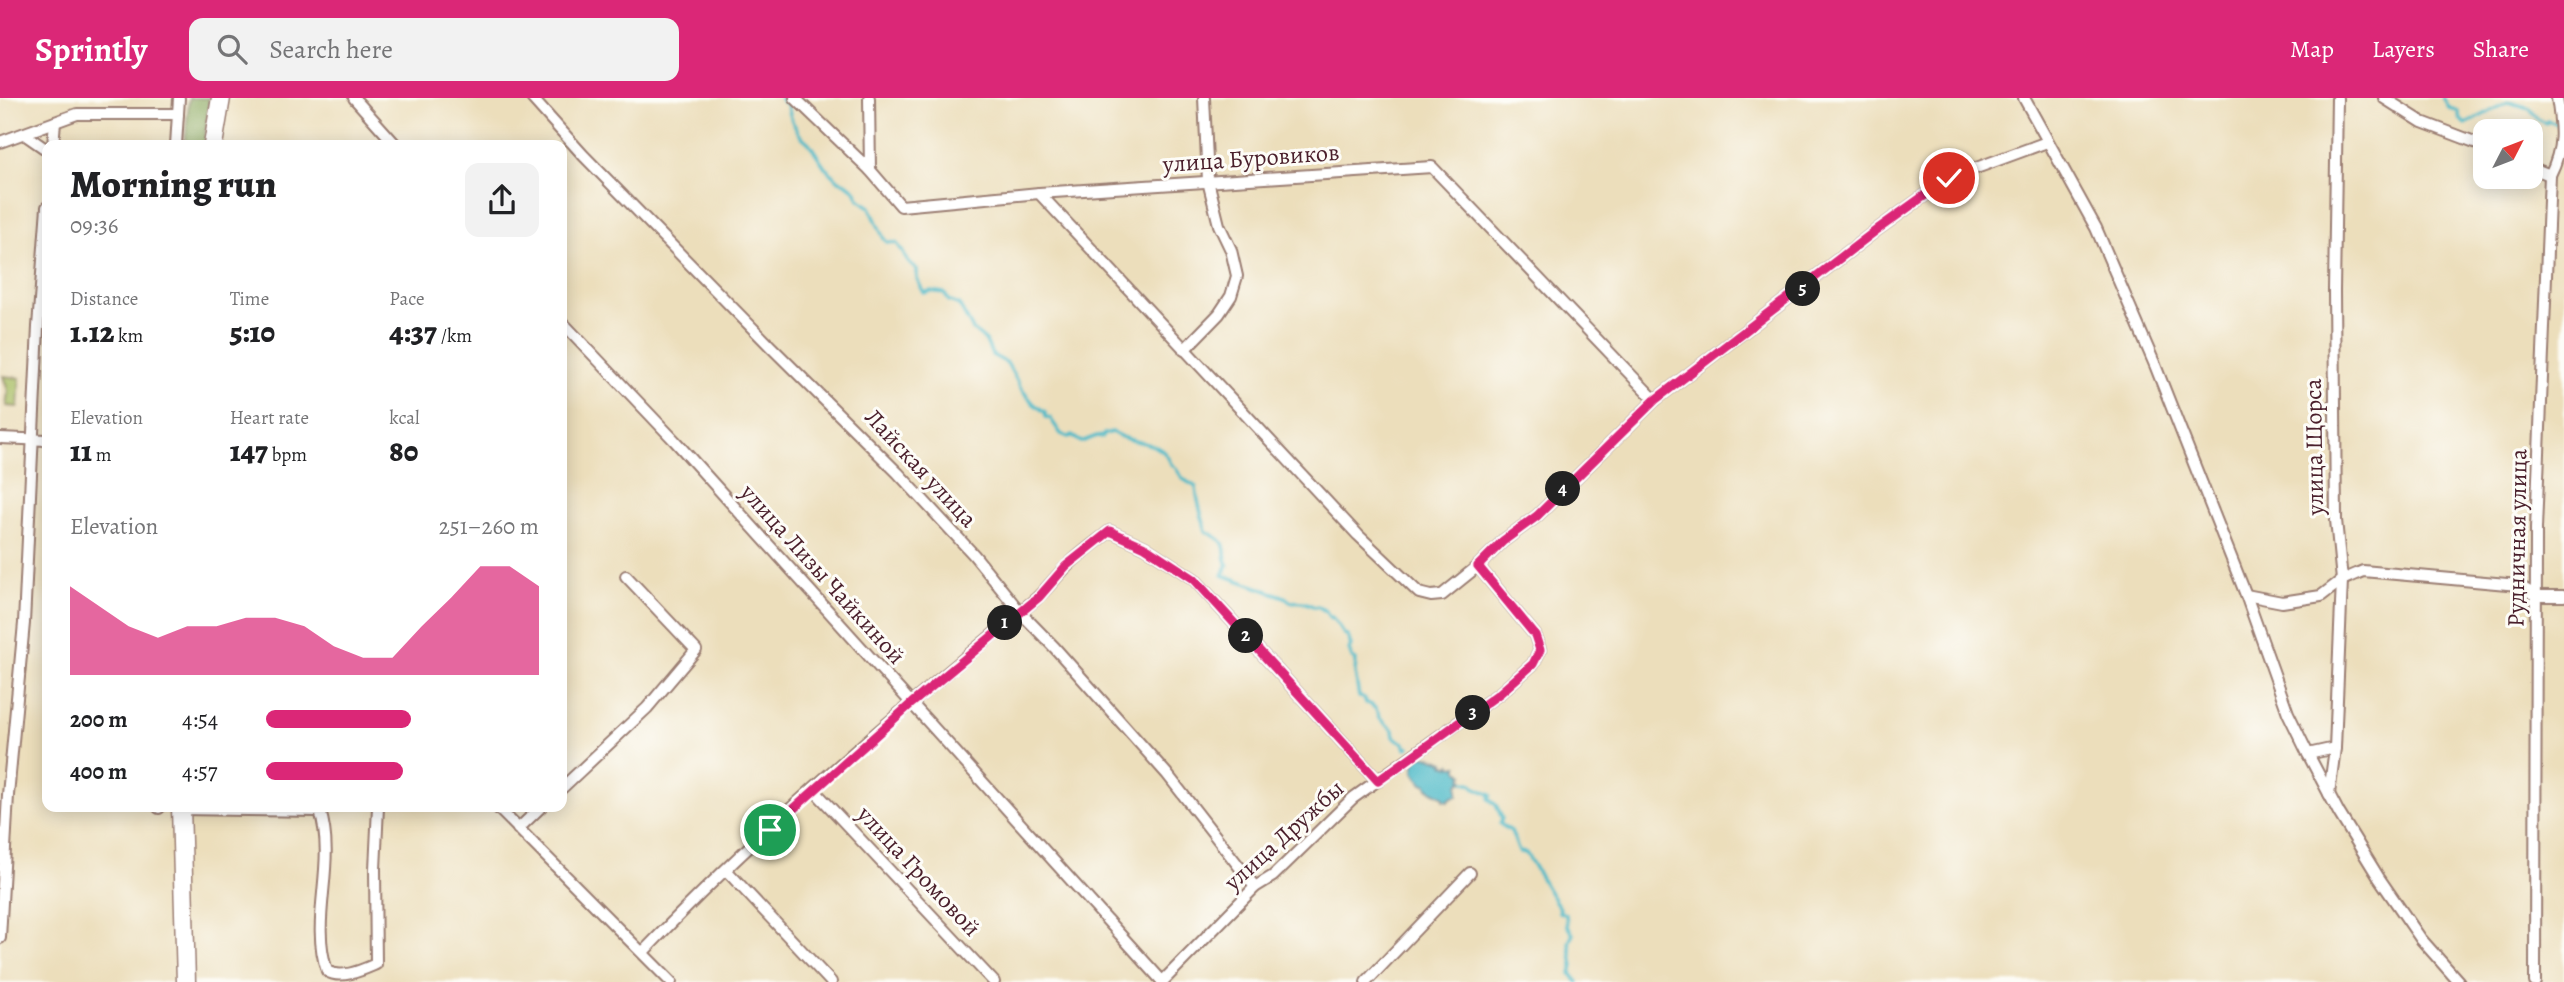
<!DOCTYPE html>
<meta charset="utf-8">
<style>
body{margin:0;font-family:Alegreya,serif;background:#f2f2f2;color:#202124;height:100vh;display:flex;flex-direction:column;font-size:26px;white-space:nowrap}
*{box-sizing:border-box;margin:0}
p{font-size:23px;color:#757577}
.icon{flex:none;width:38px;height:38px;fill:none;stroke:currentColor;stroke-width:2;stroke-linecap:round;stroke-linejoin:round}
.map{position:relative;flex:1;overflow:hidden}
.panel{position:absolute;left:42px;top:42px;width:525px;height:672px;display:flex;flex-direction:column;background:#fff;border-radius:14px;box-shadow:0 4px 18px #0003}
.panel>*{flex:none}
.needle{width:46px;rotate:48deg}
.buttons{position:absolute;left:2473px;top:21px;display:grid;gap:14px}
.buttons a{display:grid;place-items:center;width:70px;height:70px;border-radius:14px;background:#fff;box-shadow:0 4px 18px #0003;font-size:35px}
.pin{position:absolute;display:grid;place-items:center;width:60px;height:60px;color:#fff;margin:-30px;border:4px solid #fff;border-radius:50%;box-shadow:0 2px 7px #0007}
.km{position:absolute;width:35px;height:35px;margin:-18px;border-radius:50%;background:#222;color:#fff;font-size:19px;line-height:35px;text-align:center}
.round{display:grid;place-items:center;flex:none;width:74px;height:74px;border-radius:14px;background:#f2f2f2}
.headline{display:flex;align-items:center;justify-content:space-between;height:119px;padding:0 28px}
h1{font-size:38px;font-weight:800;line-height:52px}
.figures{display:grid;grid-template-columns:repeat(3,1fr);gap:10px;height:119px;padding:7px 28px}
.figures div{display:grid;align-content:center}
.figures b{font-size:30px;font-weight:800}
.figures small{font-size:19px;font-weight:400}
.figures p{font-size:19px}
.chart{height:196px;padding:14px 28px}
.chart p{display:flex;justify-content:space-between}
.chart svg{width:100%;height:126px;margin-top:7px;fill:#db2777;opacity:.7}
ul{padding:0 28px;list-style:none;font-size:23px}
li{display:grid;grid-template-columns:112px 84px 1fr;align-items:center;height:52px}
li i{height:18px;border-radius:9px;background:#db2777}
header{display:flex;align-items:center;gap:42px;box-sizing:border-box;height:98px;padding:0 35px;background:#db2777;color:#fff}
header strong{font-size:33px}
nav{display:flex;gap:38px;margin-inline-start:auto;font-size:24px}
.search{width:490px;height:63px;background:#f2f2f2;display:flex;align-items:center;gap:18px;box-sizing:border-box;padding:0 24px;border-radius:14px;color:#757577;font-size:26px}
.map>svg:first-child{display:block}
.green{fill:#a8be63;stroke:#796e47;stroke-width:2}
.forest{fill:#86a559;stroke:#686242;stroke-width:2}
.water{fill:#4cb9c7;stroke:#4b6c79;stroke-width:2}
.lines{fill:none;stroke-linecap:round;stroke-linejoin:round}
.stream{stroke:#4cb9c7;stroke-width:3.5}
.street-casing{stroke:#9b7e73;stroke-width:14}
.primary-casing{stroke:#9b7e73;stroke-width:21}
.street{stroke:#fff;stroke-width:10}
.primary{stroke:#fff;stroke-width:18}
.route-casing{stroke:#fff;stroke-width:14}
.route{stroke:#db2777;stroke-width:9}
.labels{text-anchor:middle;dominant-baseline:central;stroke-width:6;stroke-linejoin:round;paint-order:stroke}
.street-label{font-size:24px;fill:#4a1f2b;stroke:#fdfcf7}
</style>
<header>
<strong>Sprintly</strong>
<div class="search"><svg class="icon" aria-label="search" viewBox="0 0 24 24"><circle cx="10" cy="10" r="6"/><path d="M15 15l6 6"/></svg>Search here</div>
<nav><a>Map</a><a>Layers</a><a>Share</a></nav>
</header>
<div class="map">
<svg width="2564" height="884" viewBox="0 0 2564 884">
<rect width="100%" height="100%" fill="#fdfcf7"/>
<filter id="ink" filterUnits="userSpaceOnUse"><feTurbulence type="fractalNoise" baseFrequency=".0143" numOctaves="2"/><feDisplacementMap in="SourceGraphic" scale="14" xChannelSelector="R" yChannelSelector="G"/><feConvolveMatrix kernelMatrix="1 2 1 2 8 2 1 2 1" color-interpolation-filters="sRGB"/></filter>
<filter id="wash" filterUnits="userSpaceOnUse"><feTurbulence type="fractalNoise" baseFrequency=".00686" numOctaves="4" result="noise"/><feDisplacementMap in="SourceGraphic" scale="28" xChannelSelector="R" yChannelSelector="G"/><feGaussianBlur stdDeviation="1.57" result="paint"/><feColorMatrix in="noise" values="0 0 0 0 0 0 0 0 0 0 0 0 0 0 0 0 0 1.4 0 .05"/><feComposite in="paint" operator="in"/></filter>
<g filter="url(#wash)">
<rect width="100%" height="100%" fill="#ecdebb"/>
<path class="green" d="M3,278L20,280L18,309L6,308L8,293Z"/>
<path class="forest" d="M189,0H209L204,47H185Z"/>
<path class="water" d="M1424,657L1445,664L1444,666L1450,669L1451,666L1453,669L1458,668V672L1464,677L1462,680L1465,684L1461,683L1458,687V698L1452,699L1448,703L1444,702V699L1429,691L1426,686H1422L1414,674V665L1417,663V660Z"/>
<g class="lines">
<g class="stream">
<path d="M781,0L782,3L787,6L792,23L800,37L809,45L825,69L839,83L846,85L855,92L859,101L870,109L884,141L887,144L896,145C905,153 905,166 917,171V181L924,195L930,193L944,195L949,203L959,207L973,232L986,243L992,257L1007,265L1022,292L1034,306L1045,314L1046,319L1050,320L1061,336L1068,339L1072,338L1081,344L1097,338L1102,339L1104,336L1112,334C1130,348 1162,339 1171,366L1176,370L1183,381L1196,389C1197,404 1202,418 1206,433C1212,438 1222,440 1224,448C1226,455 1224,460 1228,466L1223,477L1285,499L1291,504C1300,502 1307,505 1315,509L1318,508L1325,513L1330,520L1332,519L1344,536L1348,538L1351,548L1349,552L1352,560L1356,562L1355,575L1359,599L1364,600L1366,605C1373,606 1378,612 1379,620L1393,632L1394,639L1404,645L1406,651L1409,649"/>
<path d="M2443,0L2449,10L2458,13L2460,21L2466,26L2508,4L2530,10C2535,17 2536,23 2546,25L2547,23L2558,26"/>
<path d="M1465,684L1473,686L1474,689L1491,697L1489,701L1496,707L1502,720L1500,726L1511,733L1519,754L1526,755C1537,772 1547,793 1560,810L1559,814L1566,816L1567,828L1573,836L1569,844L1573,868L1571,876L1578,884"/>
</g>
</g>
</g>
<g filter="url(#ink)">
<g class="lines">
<g class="street-casing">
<g id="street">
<path d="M354,0L396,47"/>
<path d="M532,0L583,57L771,249L898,375L974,457L1020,514L1055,550L1167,676L1255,789"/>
<path d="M795,0L870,72L901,108L1039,95L1432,69L1655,302"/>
<path d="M869,0L870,72"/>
<path d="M2024,0L2096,130L2155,267L2246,497L2288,615L2308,656L2339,715L2379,780L2421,841L2459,884"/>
<path d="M2384,0L2422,24L2485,48"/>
<path d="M24,36L47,52"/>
<path d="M0,44L77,16H178"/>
<path d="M53,47L55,24"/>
<path d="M176,47L179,0"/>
<path d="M2530,69L2550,77"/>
<path d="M1039,95L1358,437L1419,495L1431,498L1442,497L1478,468L1503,443L1537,418L1655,302L1878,131L1949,80L2047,44"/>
<path d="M562,224L675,343L1162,883"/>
<path d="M1184,252L1219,216L1231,198L1237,178L1231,152L1219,127L1208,83L1204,0"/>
<path d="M0,340L47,342"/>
<path d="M2246,497L2282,504L2321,498L2342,482L2363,473L2518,487L2537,498H2564"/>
<path d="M2308,656L2335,650"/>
<path d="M562,690L647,610L696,552L626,478"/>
<path d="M813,691L994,884"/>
<path d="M2329,696L2335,650L2342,482L2336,422L2334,193L2337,0"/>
<path d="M159,709V710"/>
<path d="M497,709L671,884"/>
<path d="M181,711L320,713C337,766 309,821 327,873C341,882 362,872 376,866L375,771L378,709"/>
<path d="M518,731L541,709"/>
<path d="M726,772L831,884"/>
<path d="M0,840L8,697L24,525L38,229L47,109"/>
<path d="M643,854C764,727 900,613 1036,501C1046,492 1055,480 1065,470C1078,457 1095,445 1110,433L1145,449L1194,481L1378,683"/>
<path d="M1162,884L1255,789L1273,778L1353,700L1500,595L1533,566L1540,552L1535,537L1478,468"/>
<path d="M1366,884L1470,775"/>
<path d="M2535,884L2536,431L2550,77C2564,49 2562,31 2557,0"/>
</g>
</g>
<g class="primary-casing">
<g id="primary">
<path d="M213,47L221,0"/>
<path d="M181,709L186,884"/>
</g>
</g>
<use href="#street" class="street"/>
<use href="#primary" class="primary"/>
</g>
</g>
<g class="lines" filter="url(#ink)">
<g class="route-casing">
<path id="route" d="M770,732L912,605L1039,499L1066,468L1110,433L1145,449L1194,481L1378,683L1500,595L1533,566L1540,552L1535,537L1478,468L1503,443L1537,418L1655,302L1878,131L1949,80"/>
</g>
<use href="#route" class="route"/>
</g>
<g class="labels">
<g class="street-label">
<text transform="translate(1251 60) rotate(-4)">улица Буровиков</text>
<text transform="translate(2314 349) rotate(-91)">улица Щорса</text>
<text transform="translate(921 370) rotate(47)">Лайская улица</text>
<text transform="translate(2517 440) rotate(-89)">Рудничная улица</text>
<text transform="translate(823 476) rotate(48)">улица Лизы Чайкиной</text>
<text transform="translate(1284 737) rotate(-42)">улица Дружбы</text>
<text transform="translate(919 773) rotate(47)">улица Громовой</text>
</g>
</g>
</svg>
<div class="buttons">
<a><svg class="needle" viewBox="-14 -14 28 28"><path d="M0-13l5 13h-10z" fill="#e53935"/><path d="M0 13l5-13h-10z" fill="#757577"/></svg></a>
</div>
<div class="pin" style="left:770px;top:732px;background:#1e9e55"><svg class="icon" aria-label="arrive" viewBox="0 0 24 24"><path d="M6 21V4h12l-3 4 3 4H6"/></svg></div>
<div class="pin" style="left:1949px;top:80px;background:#d93025"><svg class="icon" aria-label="check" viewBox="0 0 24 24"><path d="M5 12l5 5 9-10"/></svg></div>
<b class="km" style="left:1005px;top:525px">1</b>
<b class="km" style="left:1246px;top:538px">2</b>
<b class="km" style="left:1473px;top:615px">3</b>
<b class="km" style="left:1563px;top:391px">4</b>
<b class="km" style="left:1803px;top:191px">5</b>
<section class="panel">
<div class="headline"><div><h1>Morning run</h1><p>09:36</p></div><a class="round"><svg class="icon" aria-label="share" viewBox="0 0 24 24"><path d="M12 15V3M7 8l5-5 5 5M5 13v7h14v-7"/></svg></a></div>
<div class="figures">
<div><p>Distance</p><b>1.12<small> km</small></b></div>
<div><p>Time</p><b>5:10</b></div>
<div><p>Pace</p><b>4:37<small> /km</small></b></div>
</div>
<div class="figures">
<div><p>Elevation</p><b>11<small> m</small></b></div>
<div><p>Heart rate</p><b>147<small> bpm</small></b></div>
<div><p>kcal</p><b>80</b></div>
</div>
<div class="chart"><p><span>Elevation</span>251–260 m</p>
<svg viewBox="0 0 160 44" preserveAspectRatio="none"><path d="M0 44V13L10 20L20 27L30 31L40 27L50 27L60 24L70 24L80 27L90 34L100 38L110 38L120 27L130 17L140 6L150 6L160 13V44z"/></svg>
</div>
<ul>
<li><b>200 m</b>4:54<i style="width:53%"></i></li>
<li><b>400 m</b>4:57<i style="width:50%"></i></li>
</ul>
</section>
</div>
